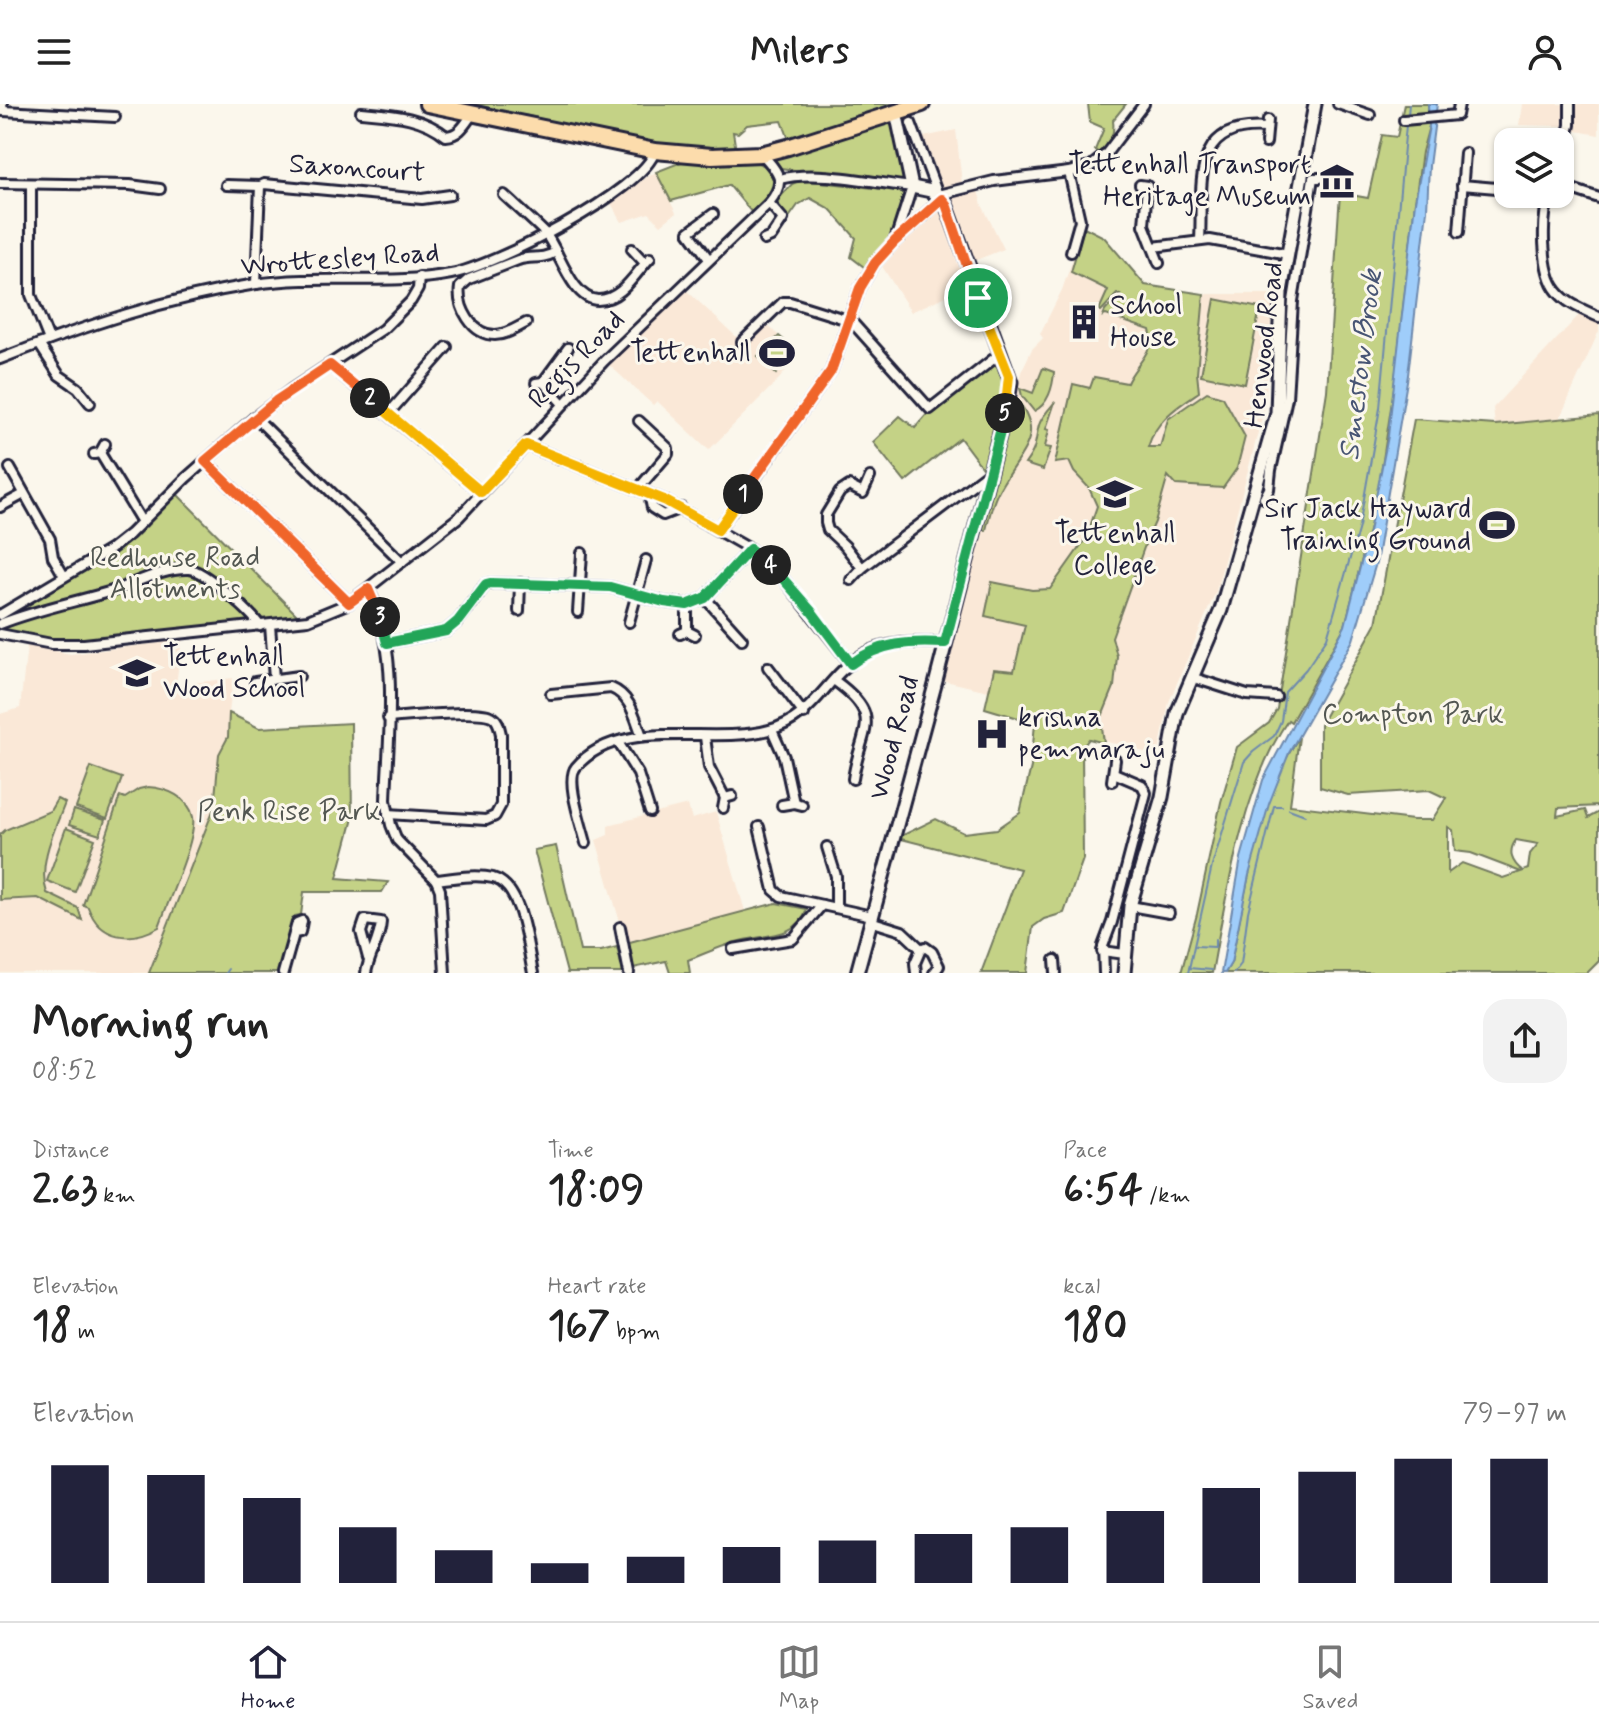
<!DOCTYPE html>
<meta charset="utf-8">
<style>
body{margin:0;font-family:Mynerve,sans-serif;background:#f2f2f2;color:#222;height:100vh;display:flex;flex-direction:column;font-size:30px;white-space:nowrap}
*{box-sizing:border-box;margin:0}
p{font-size:26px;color:#767676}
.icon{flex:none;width:44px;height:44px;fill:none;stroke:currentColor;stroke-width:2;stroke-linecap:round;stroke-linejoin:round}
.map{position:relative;height:869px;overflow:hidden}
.panel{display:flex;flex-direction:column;background:#fff;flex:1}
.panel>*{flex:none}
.buttons{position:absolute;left:1494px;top:24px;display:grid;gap:16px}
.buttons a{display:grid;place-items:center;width:80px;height:80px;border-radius:16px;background:#fff;box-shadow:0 2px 6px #0004;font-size:40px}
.pin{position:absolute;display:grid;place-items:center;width:68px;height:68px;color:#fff;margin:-34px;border:4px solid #fff;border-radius:50%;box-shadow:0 2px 8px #0007}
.km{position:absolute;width:40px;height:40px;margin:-20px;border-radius:50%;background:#222;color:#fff;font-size:22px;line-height:40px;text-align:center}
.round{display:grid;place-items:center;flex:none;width:84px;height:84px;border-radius:24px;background:#f2f2f2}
.summary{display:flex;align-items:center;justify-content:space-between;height:136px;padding:0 32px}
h1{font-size:44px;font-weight:800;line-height:60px}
.figures{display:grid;grid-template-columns:repeat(3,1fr);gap:12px;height:136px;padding:8px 32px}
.figures div{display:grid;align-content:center}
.figures b{font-size:40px;font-weight:800}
.figures small{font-size:22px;font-weight:400}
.figures p{font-size:22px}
.chart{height:224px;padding:16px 32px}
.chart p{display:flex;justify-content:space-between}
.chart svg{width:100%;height:144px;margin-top:8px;stroke:#22223b;stroke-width:6}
header{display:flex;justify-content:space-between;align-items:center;height:104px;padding:0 32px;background:#fff;font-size:36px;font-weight:800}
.tab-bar{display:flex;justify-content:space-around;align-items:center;height:112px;border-top:2px solid #e0e0e0;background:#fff;font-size:22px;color:#767676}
.tab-bar a{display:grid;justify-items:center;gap:4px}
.tab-bar .on{color:#22223b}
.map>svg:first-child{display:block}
.built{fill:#fae8d7}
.green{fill:#c4d286;stroke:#737a60;stroke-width:2;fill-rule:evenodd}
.water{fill:#9fcdfa;stroke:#6d89ae;stroke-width:2}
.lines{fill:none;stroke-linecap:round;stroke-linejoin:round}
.stream{stroke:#6d89ae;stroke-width:2}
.street-casing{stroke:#22223b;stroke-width:14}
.secondary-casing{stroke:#22223b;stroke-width:17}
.highway-casing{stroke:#22223b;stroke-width:20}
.street{stroke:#fbf7ec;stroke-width:8}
.secondary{stroke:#fbf7ec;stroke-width:11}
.highway{stroke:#fcdcac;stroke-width:14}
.split-1-casing{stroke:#fff;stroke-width:16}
.split-2-casing{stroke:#fff;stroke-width:16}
.split-3-casing{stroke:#fff;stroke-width:16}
.split-4-casing{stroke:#fff;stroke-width:16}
.split-5-casing{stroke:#fff;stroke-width:16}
.split-6-casing{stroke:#fff;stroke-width:16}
.split-1{stroke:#f0652b;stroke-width:10}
.split-2{stroke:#f5b400;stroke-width:10}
.split-3{stroke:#f0652b;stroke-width:10}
.split-4{stroke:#22a559;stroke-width:10}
.split-5{stroke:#22a559;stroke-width:10}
.split-6{stroke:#f5b400;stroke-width:10}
.labels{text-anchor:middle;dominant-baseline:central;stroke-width:6;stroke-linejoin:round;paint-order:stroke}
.poi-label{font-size:28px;fill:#22223b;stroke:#fbf7ec;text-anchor:end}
.street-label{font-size:28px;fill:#22223b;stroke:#fbf7ec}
.park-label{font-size:28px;fill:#535752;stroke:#fbf7ec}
.water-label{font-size:30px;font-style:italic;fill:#485574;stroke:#fbf7ec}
</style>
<header><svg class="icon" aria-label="menu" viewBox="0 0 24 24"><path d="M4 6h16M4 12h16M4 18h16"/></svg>Milers<svg class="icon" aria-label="person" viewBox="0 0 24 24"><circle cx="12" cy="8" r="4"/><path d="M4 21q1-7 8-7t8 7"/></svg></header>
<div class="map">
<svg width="1599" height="869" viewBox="0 0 1599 869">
<rect width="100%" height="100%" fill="#fbf7ec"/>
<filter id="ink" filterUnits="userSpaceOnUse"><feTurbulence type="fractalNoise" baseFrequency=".0125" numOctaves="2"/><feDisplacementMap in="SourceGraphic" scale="16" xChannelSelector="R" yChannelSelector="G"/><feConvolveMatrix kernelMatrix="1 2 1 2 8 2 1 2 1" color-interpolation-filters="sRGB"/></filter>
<g filter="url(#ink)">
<g class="built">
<path d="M1522,0H1599V31L1565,25V22L1519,21Z"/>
<path d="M956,26L962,79L939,85L919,34Z"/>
<path d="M656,68L676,109L661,121L649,109L622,118L609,96Z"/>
<path d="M977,83L982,101L1004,145L971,158L949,91Z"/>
<path d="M940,100L963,160L968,182L911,208L880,159Z"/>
<path d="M1084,123L1104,133L1145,181L1204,190H1273L1265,302L1216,487L1169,598L1158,652L985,604L988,587L941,576L1021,268L1032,245L1043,234L1040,230L1062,186Z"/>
<path d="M684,184L744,240L765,219L799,250L779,275L709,346L657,297L653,301L608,260Z"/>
<path d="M1579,211L1599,219V227L1560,314L1495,321L1493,304Z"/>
<path d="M182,536L176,581L233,574L229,609L226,719L162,869H0V610L20,604L27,542L71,550Z"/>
<path d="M688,701L692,715L716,708L745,807L626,839L596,736L608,731V721Z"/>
</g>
<g class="green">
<path d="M455,0H892L893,6L790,38L782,17L747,21L738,29L733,28L736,47L662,42L524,11L518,14Z"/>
<path d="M1088,0H1126L1113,16C1115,31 1110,39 1101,50L1095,46L1104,24L1090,18Z"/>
<path d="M1404,0H1428L1429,22L1422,48L1415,98L1394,284L1377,395L1345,522L1291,618L1288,616C1243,682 1226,791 1212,869H1181L1197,810L1221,698L1237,643L1269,619L1277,605L1327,287L1340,89L1368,94L1382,31L1397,33Z"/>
<path d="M888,18C901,30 901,56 904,74L899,77L801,67L781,64L775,56L778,51Z"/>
<path d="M684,57C702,58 747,53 763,61C771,66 774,74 775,83L752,109L729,81L671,97L656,68Z"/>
<path d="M801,76L901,87L904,90L894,127L868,166L851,153L856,134L830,105L810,94L798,101L788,115L774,100L792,80Z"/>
<path d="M1302,108L1303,112L1284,292V202Z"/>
<path d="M1084,123L1104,133L1145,181L1204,190L1197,269L1199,288C1177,303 1156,316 1148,343H1160L1168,315L1207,288L1223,293L1245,333L1237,364L1223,384L1176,381L1168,372L1155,418L1146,438L1112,533L1117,552L1114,583L1101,615L1104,639L1089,635L1082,644L1083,755L1064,809L1044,815L1033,823L1027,869H981L1020,765L897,734L936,715L964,729L997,725L1020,709L1031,663L1035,619L985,604L994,565L1014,567L1025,521L985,512L992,478L1032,486L1050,485L1086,434L1097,402L1089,384L1074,368L1069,357L1055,359L1073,280L1090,284L1094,273L1127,279C1134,262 1156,247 1150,226L1106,211L1103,212L1105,207L1120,191L1117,190L1101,207L1099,206L1108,186L1071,168Z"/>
<path d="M1215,195L1260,204L1245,280L1201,271Z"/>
<path d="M779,232L795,246L776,270L758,252Z"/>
<path d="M996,255L1004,284L984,366L960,334L905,378L873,338L900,312L915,324L927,310L931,311Z"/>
<path d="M1043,264L1054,268C1053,283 1048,301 1034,307L1022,292L1020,284L1033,289Z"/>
<path d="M1014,292C1046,329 1024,344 1003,379C994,393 990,409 986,426H980Z"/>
<path d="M1055,298L1046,325L1049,326L1045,343L1051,344L1043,366L1025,360C1038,342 1034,340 1039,321C1042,312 1049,305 1055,298Z"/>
<path d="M1599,311V702L1558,704L1557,712L1585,706L1588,714L1599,708V857L1587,869H1225L1231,859C1245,791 1260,691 1299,633L1290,701L1413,716H1432L1446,694L1429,686L1348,691L1320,683V621L1376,520L1414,315L1495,321ZM1448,723L1453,726L1455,747L1471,749L1521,768L1503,774L1462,759L1448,769ZM1516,736L1538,740L1530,750L1528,765L1523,767C1512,759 1507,748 1516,736Z"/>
<path d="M175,388L299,513L135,531L52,537L7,527L0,514L121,442Z"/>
<path d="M229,609L259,624L351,619L352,718L337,774L388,778L382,788H304L301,811L295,812L280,869H149L214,704L219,650L228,633Z"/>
<path d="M91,663L122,674L107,715L76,704Z"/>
<path d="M148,683C166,684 189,693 193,713C197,735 167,799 159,823C131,839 100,836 88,803L83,801L120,692L125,694L139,685Z"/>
<path d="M57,695L65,699C55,725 37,760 47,789L78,804L82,816L38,794L0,796V731L5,726L50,707Z"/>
<path d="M74,706L105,716L100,731L69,721Z"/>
<path d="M66,724L95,735L75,788L47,777Z"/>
<path d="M556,742L580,847H601L617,843L623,869H567L534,746Z"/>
<path d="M776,799L807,805C797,836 761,830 736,838C719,843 704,850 688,856L690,869H670L666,857L633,864L626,839Z"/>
</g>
<path class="water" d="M1428,0H1437L1429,62L1427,106L1408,271L1376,459L1353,536L1289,649L1269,700L1249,771L1231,859L1225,869H1221L1241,754L1263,676L1345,522L1369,428L1388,332L1415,98L1429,22Z"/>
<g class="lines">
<g class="stream">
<path d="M1408,11L1409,0"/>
<path d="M1289,705L1305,711"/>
<path d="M1196,842L1215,843V835"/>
<path d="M1189,864L1211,866"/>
<path d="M225,869L228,865"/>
<path d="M1188,869L1212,762L1244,658L1253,648L1274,632L1281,617L1285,588L1306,565L1327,534L1359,423L1380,304L1406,21"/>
<path d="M1234,869L1241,860L1248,808L1274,702H1282"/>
</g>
<g class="street-casing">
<g id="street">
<path d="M2,0L3,7L115,13"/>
<path d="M1338,0L1370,11"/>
<path d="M361,8C392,11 422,12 446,32C460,31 465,20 473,9"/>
<path d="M1404,16L1457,11L1459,0"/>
<path d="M911,19L938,91L994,77L1069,68L1090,63L1106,50L1144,0"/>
<path d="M1266,39L1268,16"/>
<path d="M1560,63L1570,21V0"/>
<path d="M1069,68L1080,116L1071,148"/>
<path d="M780,75C814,65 875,79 912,83L895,136"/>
<path d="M0,79L130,81L160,85"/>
<path d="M31,80V191L49,236"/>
<path d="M226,81L260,82L264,80L422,95L450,91"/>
<path d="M1140,81L1147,82L1144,121L1159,159"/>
<path d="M1462,81L1508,85"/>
<path d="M1560,81L1599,94"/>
<path d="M1527,90L1548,95"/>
<path d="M1550,90C1541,113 1541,168 1557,187C1567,200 1584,206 1599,213"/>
<path d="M504,91C517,103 532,116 545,129C559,146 572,196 598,196C622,196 636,168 650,154"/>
<path d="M1459,128L1465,49"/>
<path d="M764,136L771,133L783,115L769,99"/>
<path d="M1200,137C1203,82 1189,18 1266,24"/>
<path d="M1153,143L1210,136L1288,150"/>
<path d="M632,145L645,159"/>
<path d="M708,154L689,128L713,110"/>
<path d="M256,180L260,82"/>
<path d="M526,219C516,224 506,231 495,231C472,231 457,203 460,183L469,175L518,156C533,151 539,157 556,148"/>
<path d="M742,238L783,198H790L851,217L930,305L1001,249"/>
<path d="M39,240L59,271L78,284L90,299"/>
<path d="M0,255C84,222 167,194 256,180C320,170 387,182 451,170C492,163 643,87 655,47"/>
<path d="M330,261L481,388"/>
<path d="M543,278L568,244"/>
<path d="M536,279L543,278L563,300"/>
<path d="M389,309L447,243"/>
<path d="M255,313L402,458"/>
<path d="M526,341L664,396L750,445L777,467L851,560"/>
<path d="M100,349L142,418"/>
<path d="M94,350L100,349L105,340"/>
<path d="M205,357L349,499"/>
<path d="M10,364L50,435L53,453L64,472"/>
<path d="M638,385L668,350V344L639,317"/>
<path d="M649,390L652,404L663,411L681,404"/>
<path d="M1264,394L1269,385L1271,366L1287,294L1293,197L1313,74H1320"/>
<path d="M0,403L24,390"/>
<path d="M718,426L831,267L860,184L875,159L895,137L942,95"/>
<path d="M862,464L845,442L828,426L826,419V411L840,388L849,382L863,389L870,373"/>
<path d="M851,476L862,464L988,369"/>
<path d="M368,485C401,546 388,629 386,696L391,721L397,736L436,776L440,786L445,869"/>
<path d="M705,494L742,535"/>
<path d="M519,507L520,479"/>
<path d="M578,508L582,449"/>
<path d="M0,511L111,445L130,430L186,374L255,313L292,285L383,225L411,197L418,185L419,173"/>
<path d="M629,518L646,456"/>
<path d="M0,520C35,506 75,498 112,487C136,479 163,464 189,465C204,466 252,509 260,522"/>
<path d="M270,521L274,575"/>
<path d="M687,527V501"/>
<path d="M0,530L52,540H84L308,516L349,499L459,413L604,257L769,99C787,77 779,69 762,50"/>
<path d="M680,530L687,527L695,531"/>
<path d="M387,539L446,527L458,517L486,480L490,479L610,483L664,498L687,501L705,494L750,445"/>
<path d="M768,563L804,610"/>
<path d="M1191,573L1247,591L1276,593"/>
<path d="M835,577C886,614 860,625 853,675"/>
<path d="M255,578L299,572"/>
<path d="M551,590L611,584C631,592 635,614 642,632"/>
<path d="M388,614C407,613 480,604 493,613C499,617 499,623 501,630V701L495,712L486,716L388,710"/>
<path d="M772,626L784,653L794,699"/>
<path d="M705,633L709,663L725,694"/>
<path d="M618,638L638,670L650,708"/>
<path d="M1112,677L1115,656"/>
<path d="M782,701L794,699L802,701"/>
<path d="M723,704L725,694L732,692"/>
<path d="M759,723L774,786L781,792L872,812"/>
<path d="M586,739C582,722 565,676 576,663C620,611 711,642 769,626C815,614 825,573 862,551C888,536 917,538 945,539"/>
<path d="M827,743L836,772V804"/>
<path d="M436,776C454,774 476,770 493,774C523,782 527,843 533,869"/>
<path d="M1130,802L1169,809"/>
<path d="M870,817L902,827L921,845L925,843L932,848L939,862L934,869"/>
<path d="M620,823L629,869"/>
<path d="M733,845L793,835L822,801"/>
<path d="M1102,847L1125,850"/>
<path d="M1055,856L1056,869"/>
<path d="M283,869L297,819L302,817L300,828L294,829"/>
<path d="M366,869C369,851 380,836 381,818L365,816L361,828L368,854"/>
<path d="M916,869L915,859L921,845"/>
<path d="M1104,869L1103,842L1112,818L1146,689L1142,681L1114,669"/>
</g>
</g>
<g class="secondary-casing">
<g id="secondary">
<path d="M857,869L936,577L1008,297L1011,278L946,100L931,87L912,83L896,8"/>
<path d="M1124,869L1130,802L1162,693L1177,609L1221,506L1277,309L1281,188L1315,0"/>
</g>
</g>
<g class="highway-casing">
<path id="highway" d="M427,0L655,47L712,52L761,50L788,43L922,0"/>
</g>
<use href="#street" class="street"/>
<use href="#secondary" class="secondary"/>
<use href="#highway" class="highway"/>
</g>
</g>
<g class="lines" filter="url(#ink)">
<g class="split-1-casing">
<path id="split-1" d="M743,390L831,267L860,184L875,159L895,137L942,95L946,100L978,194"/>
</g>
<g class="split-2-casing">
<path id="split-2" d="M370,294L481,388L526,341L664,396L718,426L743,390"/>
</g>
<g class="split-3-casing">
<path id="split-3" d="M370,294L330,261L276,297L205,357L349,499L368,485L380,513"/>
</g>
<g class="split-4-casing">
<path id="split-4" d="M380,513L387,539L446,527L458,517L486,480L490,479L610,483L664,498L687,501L705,494L750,445L771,461"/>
</g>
<g class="split-5-casing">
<path id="split-5" d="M771,461L812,508L851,560C880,538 910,537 945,539L1005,309"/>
</g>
<g class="split-6-casing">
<path id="split-6" d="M978,194L1009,272L1005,309"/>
</g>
<use href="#split-1" class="split-1"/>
<use href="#split-2" class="split-2"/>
<use href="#split-3" class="split-3"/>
<use href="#split-4" class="split-4"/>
<use href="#split-5" class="split-5"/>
<use href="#split-6" class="split-6"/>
</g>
<defs>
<g id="museum-bare" transform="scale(2.76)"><path d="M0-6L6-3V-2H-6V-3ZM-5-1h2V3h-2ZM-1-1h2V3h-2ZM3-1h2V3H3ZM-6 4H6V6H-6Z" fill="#22223b" stroke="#fbf7ec" stroke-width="2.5" paint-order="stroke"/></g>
<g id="building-bare" transform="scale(2.76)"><path d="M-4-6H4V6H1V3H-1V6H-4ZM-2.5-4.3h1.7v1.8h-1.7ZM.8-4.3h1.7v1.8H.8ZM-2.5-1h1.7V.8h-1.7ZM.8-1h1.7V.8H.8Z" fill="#22223b" stroke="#fbf7ec" stroke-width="2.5" paint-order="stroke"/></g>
<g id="stadium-bare" transform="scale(2.76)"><path d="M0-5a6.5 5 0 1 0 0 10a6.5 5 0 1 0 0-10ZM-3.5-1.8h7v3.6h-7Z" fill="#22223b" stroke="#fbf7ec" stroke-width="2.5" paint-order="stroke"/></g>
<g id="school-bare" transform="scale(2.76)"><path d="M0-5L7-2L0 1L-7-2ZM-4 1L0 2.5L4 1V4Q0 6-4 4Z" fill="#22223b" stroke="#fbf7ec" stroke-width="2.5" paint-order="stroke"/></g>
<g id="hospital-bare" transform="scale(2.76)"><path d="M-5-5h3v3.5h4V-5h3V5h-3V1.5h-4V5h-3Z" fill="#22223b" stroke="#fbf7ec" stroke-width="2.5" paint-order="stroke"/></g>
</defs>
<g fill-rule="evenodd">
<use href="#museum-bare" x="1337" y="77"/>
<use href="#building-bare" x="1084" y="218"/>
<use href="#stadium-bare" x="777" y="249"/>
<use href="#school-bare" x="1115" y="390"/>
<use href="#stadium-bare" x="1497" y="421"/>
<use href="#school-bare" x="137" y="569"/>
<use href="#hospital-bare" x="992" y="630"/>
</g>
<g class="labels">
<g class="poi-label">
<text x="1311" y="61">Tettenhall Transport<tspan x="1311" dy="32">Heritage Museum</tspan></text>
<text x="1110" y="202" text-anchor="start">School<tspan x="1110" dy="32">House</tspan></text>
<text x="751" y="249">Tettenhall</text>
<text x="1471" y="405">Sir Jack Hayward<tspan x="1471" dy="32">Training Ground</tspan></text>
<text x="1115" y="430" text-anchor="middle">Tettenhall<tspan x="1115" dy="32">College</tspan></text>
<text x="163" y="553" text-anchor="start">Tettenhall<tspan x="163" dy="32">Wood School</tspan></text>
<text x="1018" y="614" text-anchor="start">krishna<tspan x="1018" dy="32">pemmaraju</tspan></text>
</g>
<g class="street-label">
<text transform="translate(357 65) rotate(4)">Saxoncourt</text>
<text transform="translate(340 156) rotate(-4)">Wrottesley Road</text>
<text transform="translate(1265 241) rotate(-83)">Henwood Road</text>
<text transform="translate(577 256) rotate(-46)">Regis Road</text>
<text transform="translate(895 634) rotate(-75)">Wood Road</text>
</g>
<g class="park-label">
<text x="175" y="454">Redhouse Road<tspan x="175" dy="32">Allotments</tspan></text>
<text x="1413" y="611">Compton Park</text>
<text x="289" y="708">Penk Rise Park</text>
</g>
<g class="water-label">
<text transform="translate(1361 261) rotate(-83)">Smestow Brook</text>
</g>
</g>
</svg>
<div class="buttons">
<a><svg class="icon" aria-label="layers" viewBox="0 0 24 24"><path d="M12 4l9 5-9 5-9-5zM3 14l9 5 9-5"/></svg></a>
</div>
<div class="pin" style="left:978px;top:194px;background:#1e9e55"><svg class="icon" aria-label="arrive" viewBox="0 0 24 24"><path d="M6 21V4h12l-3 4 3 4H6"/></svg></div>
<b class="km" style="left:743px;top:390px">1</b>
<b class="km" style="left:370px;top:294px">2</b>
<b class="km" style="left:380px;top:513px">3</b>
<b class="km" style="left:771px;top:461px">4</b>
<b class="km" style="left:1005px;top:309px">5</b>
</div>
<section class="panel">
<div class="summary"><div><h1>Morning run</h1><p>08:52</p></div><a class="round"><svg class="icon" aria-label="share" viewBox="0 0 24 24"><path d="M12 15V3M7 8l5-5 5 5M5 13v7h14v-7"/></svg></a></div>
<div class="figures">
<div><p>Distance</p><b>2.63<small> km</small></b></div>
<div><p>Time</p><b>18:09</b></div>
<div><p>Pace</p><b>6:54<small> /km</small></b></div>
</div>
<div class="figures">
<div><p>Elevation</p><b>18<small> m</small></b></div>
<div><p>Heart rate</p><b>167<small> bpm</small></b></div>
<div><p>kcal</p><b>180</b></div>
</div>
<div class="chart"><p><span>Elevation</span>79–97 m</p>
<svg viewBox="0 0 160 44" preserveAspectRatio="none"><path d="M5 44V8M15 44V11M25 44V18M35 44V27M45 44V34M55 44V38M65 44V36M75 44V33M85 44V31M95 44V29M105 44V27M115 44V22M125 44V15M135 44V10M145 44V6M155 44V6"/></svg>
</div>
</section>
<nav class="tab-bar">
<a class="on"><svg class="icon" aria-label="home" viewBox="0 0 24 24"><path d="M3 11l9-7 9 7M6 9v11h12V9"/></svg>Home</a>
<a><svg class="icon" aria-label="map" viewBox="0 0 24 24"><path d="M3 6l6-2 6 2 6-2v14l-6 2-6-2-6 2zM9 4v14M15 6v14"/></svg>Map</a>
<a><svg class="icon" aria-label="saved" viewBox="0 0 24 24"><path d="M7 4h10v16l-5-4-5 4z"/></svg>Saved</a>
</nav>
